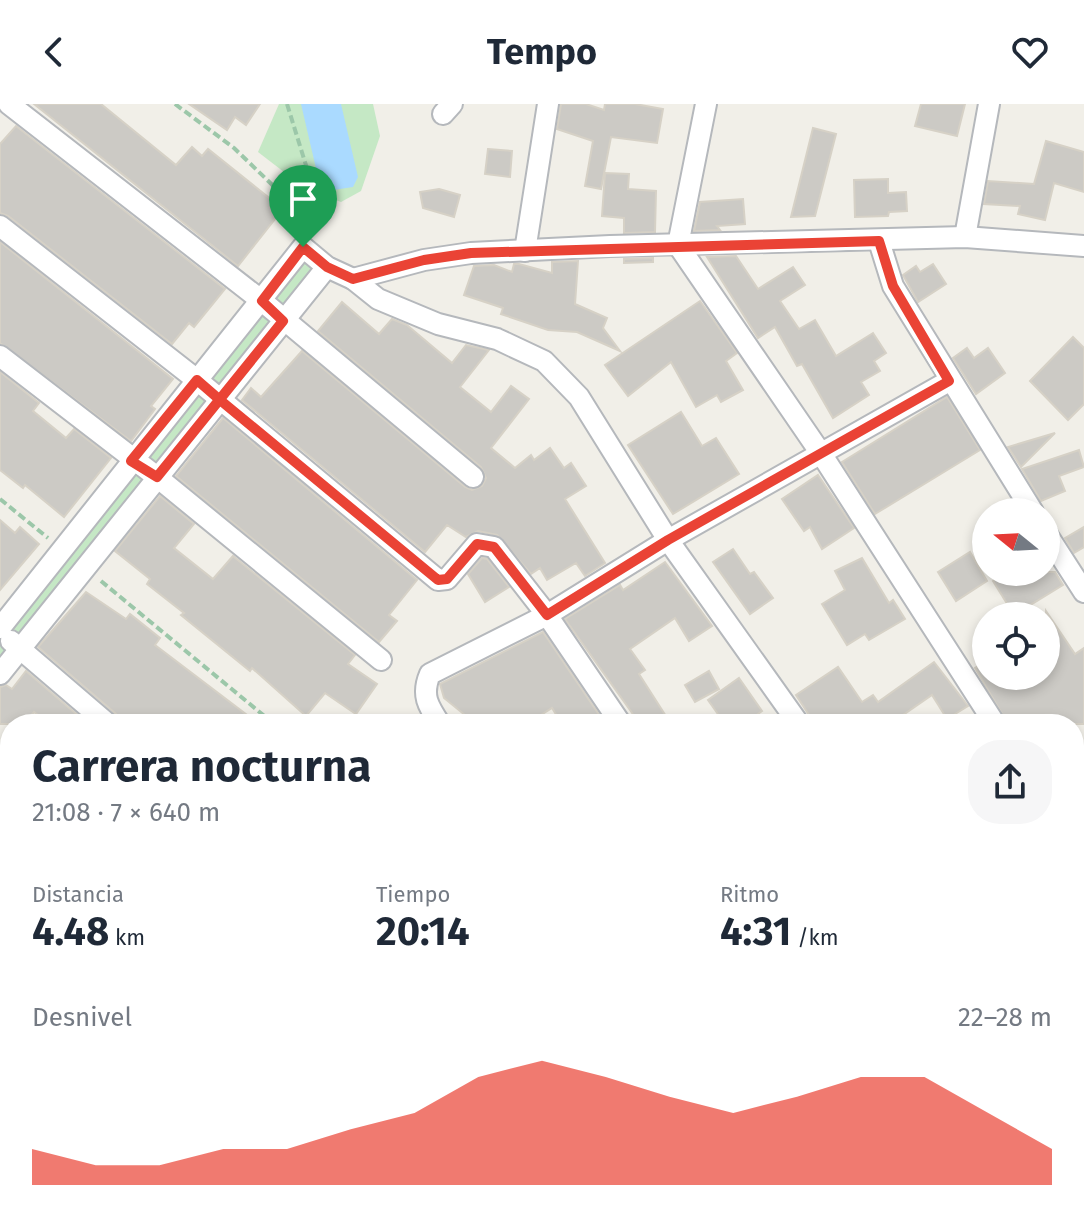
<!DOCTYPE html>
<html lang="es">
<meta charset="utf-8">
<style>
body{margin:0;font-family:"Fira Sans",sans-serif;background:#f6f6f7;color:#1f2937;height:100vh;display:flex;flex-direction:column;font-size:30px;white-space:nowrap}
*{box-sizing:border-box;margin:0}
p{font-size:26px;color:#747a83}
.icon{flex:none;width:44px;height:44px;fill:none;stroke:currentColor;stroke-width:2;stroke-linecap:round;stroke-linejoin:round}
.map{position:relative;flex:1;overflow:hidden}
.panel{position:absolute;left:0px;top:610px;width:1084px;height:514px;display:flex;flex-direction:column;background:#fff;border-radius:32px 32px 0 0;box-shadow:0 4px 12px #0003}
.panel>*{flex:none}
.needle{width:52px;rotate:288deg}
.fabs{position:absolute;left:972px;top:394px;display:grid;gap:16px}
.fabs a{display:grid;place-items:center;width:88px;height:88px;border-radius:50%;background:#fff;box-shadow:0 4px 12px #0003;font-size:40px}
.pin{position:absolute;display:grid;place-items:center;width:68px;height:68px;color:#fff;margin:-82px -34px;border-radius:50% 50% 50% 0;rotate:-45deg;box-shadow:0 0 8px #0007}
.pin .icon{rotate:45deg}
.round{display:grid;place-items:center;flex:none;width:84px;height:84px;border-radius:32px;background:#f6f6f7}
.summary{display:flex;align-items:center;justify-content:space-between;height:136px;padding:0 32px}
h1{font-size:44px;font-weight:700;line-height:60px}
.stats{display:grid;grid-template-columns:repeat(3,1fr);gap:12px;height:136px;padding:8px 32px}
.stats div{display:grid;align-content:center}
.stats b{font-size:40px;font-weight:700}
.stats small{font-size:22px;font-weight:400}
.stats p{font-size:22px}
.chart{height:224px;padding:16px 32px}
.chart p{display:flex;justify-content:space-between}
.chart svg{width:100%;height:144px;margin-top:8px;fill:#ea4335;opacity:.7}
header{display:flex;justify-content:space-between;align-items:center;height:104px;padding:0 32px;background:#fff;font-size:36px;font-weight:700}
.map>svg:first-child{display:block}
.green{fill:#c5e8c5}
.water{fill:#aadaff}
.building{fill:#cccac5;stroke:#d6d1c6;stroke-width:2}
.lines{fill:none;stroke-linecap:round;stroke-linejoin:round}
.street-casing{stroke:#b5b8bc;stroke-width:24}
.path{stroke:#9cc7a9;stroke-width:4;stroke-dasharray:8 4;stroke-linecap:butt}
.street{stroke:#fff;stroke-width:20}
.route-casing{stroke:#fff;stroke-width:16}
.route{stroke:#ea4335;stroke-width:10}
</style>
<header><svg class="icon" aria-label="back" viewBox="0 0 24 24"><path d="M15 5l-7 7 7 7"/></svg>Tempo<svg class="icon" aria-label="heart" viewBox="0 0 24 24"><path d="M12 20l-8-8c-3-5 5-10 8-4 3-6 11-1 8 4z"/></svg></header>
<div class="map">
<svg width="1084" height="1123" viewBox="0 0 1084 1123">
<rect width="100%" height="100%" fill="#f1efe8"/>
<g class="green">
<path d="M279,0H373L380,32L361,87L341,98L306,85L258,48Z"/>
<path d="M301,153L322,164L0,565V524Z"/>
</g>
<path class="water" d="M301,0H341L358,73L353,83L327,87L318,73Z"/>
<g class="building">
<path d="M34,0H101L176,61L192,43L202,52L208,45L283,105L238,162Z"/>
<path d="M189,0H260L246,21L235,13L227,26Z"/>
<path d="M561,0H586L604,6L605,0H635L663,5L657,39L611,33L601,85L585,82L593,37L557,25Z"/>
<path d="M921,0H965L957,32L915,22Z"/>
<path d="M16,22L225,185L194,223L189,219L172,240L8,112L0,109V40Z"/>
<path d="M813,24L836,30L815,112L791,113Z"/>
<path d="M1046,37L1084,48V88L1054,79L1045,116L1018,110L1020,102L984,100L988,77L1034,80Z"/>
<path d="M488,45L512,47L510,73L485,70Z"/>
<path d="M605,69L629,70L628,85L656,87L655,128L624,129V114L602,112Z"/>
<path d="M888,75V89L906,88L907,107L889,108L888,112L855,113L854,76Z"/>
<path d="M439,85L460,91L454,113L423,104L420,88Z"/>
<path d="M743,95L745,120L717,122L720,126L694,127L700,98Z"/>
<path d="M0,138L173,275L151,302L155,305L131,337L0,239Z"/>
<path d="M736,152L758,185L793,163L805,181L780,197L799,225L815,216L836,252L873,229L886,249L874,257L880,267L861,278L869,291L833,314L802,260L797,262L775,223L758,234L707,153Z"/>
<path d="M653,154V158L624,159V155Z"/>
<path d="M578,157L575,200L607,214L603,224L620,247L577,228L548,226L501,210L503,204L464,191L474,162L494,161L512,168L514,160H519L552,169V158Z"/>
<path d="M933,160L946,180L918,198L903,171L916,162L920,168Z"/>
<path d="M700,197L737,249L726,257L743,286L721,298L717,291L696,303L671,258L628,292L605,261Z"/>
<path d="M342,198L379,230L392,215L407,221L452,259L466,241L489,246L460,283L491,308L511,282L529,295L491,344L515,364L531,351L534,356L550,344L564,364L571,359L586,382L565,395L605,459L585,472L576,459L547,476L540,464L531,470L497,431L478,427L466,433L447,421L425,448L242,296L251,284L261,293L302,247L465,383L472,386L482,382L486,374L481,363L318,227Z"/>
<path d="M1073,233L1084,244V300L1068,316L1030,277Z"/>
<path d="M967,244L974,254L988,244L1005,269L976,290L953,254Z"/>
<path d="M0,268L39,299L33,307L66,334L74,325L111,354L64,413L25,381L23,384L0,366Z"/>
<path d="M947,293L980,346L875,410L842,358Z"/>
<path d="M681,308L702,342L716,334L739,370L673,410L628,341Z"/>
<path d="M223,314L417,476L389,511L397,517L379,538L176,372Z"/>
<path d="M1055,329L1021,363L1008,343Z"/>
<path d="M1079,346L1084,363L1059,372L1065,387L1041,397L1022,365Z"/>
<path d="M818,371L854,424L822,445L810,423L804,427L782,395Z"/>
<path d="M160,392L194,420L174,444L213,475L233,452L355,551L348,560L377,580L356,610L325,589L306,612L252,564L250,567L181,511L184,509L147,480L150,475L115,447Z"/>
<path d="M0,416L15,429L20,423L39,440L0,486Z"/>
<path d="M1084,423V443L1074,449L1065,434Z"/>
<path d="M733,445L750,470L754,468L773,494L750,510L713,458Z"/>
<path d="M970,448L987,477L956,497L938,468Z"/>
<path d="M482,454L487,455L509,483L485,498L468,470Z"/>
<path d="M862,454L889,499L893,496L905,515L869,536L865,530L847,541L822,500L845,486L835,467Z"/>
<path d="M665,458L712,522L689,537L675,514L630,545L645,566L639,570L671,620H640L565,515L620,481L623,486Z"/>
<path d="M1007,468H1055L1063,481L1014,511L993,477Z"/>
<path d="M86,488L126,515L130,510L160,534L155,541L259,620H121L116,610L38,543Z"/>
<path d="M1046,507L1075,550L1084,544V620H1008L975,564L986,558V572H1046Z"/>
<path d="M543,528L604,618L562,620L552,604L527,620H476L444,594L440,580Z"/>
<path d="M934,558L968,602L947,615L932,591L890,620H815L796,591L838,563L862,598L873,591L878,598Z"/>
<path d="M26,567L88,620H49L34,608L24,620H0V583L6,581L12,585Z"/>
<path d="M709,567L719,585L695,598L685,581Z"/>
<path d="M739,574L762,607L744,620H725L708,596Z"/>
</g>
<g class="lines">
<g class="street-casing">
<g id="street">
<path d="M9,0L262,197L473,373"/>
<path d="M706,0L678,141L822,351L995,620"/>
<path d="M443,10L452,0"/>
<path d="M0,122L197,276L438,476L447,475L477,440L494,443L547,511L621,620"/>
<path d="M965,133L989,0"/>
<path d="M879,137L893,182L1033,408"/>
<path d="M525,147L548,0"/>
<path d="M353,175L424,156L471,149L610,142L965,133L1084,142"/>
<path d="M0,252L157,373L381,556"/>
<path d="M1046,429L1084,488"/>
<path d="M0,524L303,143L327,163L353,175L378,195L438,220L497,235L544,257L579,293L668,436L799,620"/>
<path d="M11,537L108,620"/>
<path d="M0,570L327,163"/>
<path d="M440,620C428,602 421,591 430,570L547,511L668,436L949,277"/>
<path d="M0,656L10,664"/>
<path d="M1074,678L1084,672"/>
<path d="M1074,743L1084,758"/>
<path d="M0,785L10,793"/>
<path d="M0,913L10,922"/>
<path d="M1074,1042L1084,1058"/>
<path d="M0,1046L10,1055"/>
<path d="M77,1114L86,1123"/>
<path d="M367,1114L374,1123"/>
<path d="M530,1114L536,1123"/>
<path d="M640,1114L645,1123"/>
<path d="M945,1114L950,1123"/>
<path d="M219,1123V1114"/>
<path d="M748,1123L759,1114"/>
</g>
</g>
<g class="path">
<path d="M175,0L234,44L288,96L305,124"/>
<path d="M287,0L309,71V123"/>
<path d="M0,395L48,434"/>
<path d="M101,477L274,620"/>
</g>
<use href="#street" class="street"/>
</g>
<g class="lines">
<g class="route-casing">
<path id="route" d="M303,143L262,197L283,217L157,373L131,357L197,276L220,296L438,476L447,475L477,440L494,443L547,511L668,436L949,277L893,182L879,137L471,149L424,156L353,175L327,163L303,143"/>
</g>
<use href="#route" class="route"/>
</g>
</svg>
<div class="fabs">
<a><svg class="needle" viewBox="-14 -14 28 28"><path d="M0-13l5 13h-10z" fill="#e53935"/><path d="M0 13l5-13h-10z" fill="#747a83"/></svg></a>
<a><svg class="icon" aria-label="locate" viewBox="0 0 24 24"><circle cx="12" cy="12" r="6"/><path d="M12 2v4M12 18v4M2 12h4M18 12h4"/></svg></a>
</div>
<div class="pin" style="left:303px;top:143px;background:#1e9e55"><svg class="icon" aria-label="arrive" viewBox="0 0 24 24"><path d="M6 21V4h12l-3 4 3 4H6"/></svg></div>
<section class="panel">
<div class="summary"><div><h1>Carrera nocturna</h1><p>21:08 · 7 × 640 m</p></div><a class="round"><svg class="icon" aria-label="share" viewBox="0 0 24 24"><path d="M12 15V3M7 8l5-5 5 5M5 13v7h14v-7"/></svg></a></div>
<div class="stats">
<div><p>Distancia</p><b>4.48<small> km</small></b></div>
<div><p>Tiempo</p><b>20:14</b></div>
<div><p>Ritmo</p><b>4:31<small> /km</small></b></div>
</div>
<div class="chart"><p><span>Desnivel</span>22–28 m</p>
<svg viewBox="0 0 160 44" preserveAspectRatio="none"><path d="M0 44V33L10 38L20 38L30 33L40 33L50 27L60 22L70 11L80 6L90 11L100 17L110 22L120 17L130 11L140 11L150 22L160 33V44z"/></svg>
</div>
</section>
</div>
